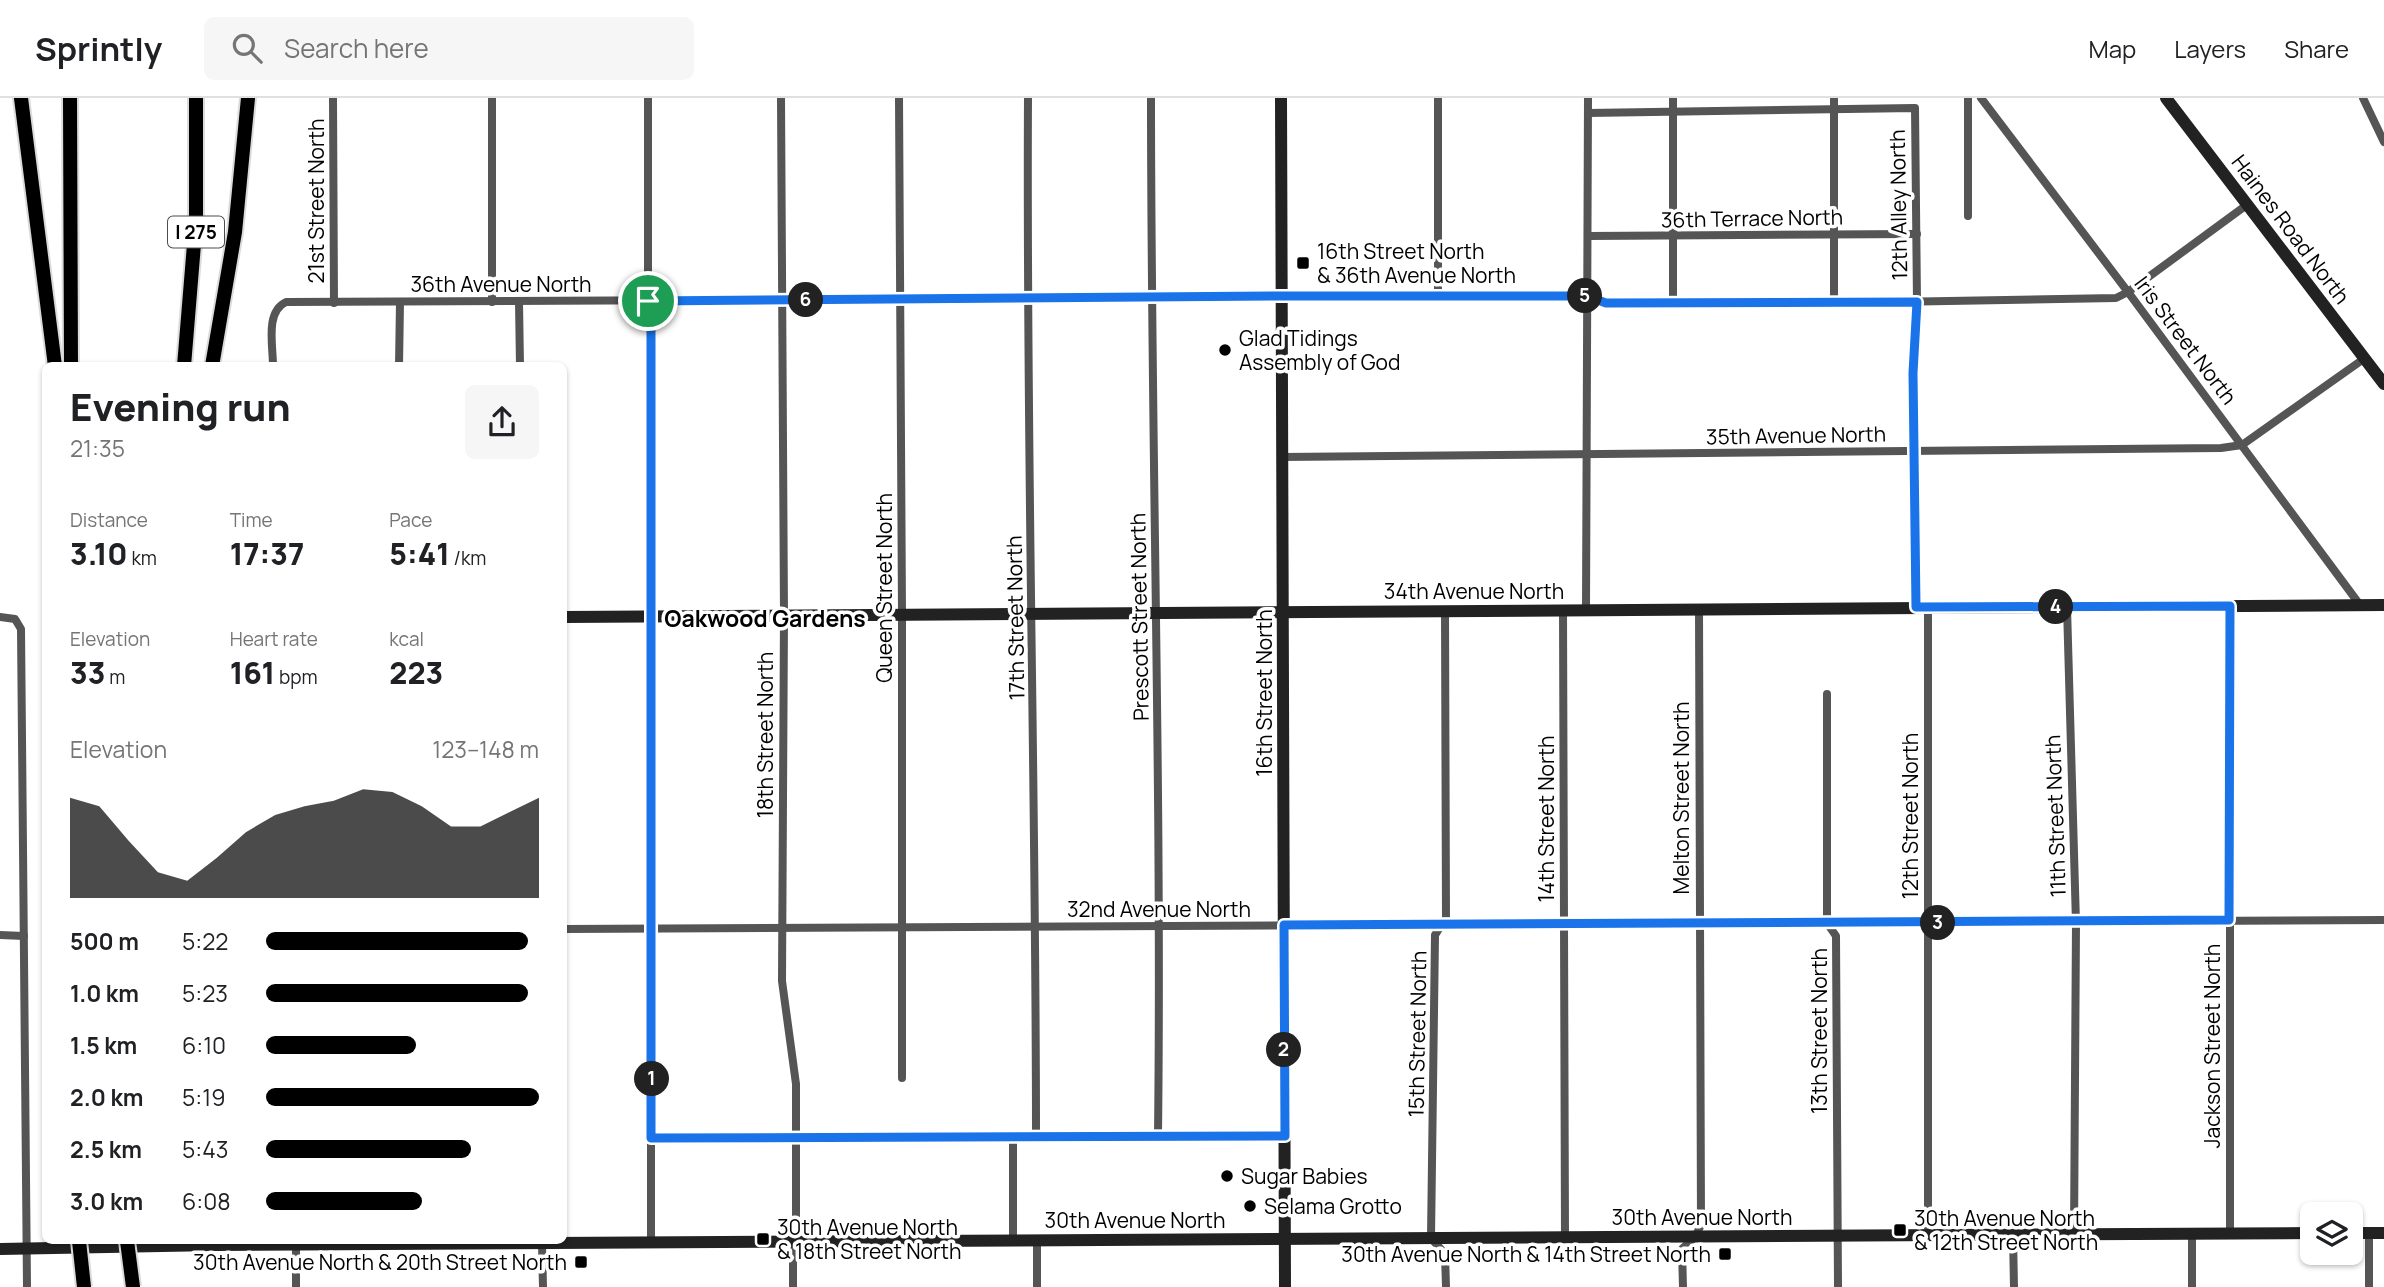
<!DOCTYPE html>
<meta charset="utf-8">
<style>
body{margin:0;font-family:Manrope,sans-serif;background:#f6f6f6;color:#202124;height:100vh;display:flex;flex-direction:column;font-size:26px;white-space:nowrap}
*{box-sizing:border-box;margin:0}
p{font-size:23px;color:#757577}
.icon{flex:none;width:38px;height:38px;fill:none;stroke:currentColor;stroke-width:2;stroke-linecap:round;stroke-linejoin:round}
.map{position:relative;flex:1;overflow:hidden}
.details{position:absolute;left:42px;top:264px;width:525px;height:882px;display:flex;flex-direction:column;background:#fff;border-radius:10px;box-shadow:0 2px 5px #0004}
.details>*{flex:none}
.fabs{position:absolute;left:2300px;top:1104px;display:grid;gap:14px}
.fabs a{display:grid;place-items:center;width:63px;height:63px;border-radius:10px;background:#fff;box-shadow:0 2px 5px #0004;font-size:35px}
.pin{position:absolute;display:grid;place-items:center;width:60px;height:60px;color:#fff;margin:-30px;border:4px solid #fff;border-radius:50%;box-shadow:0 2px 7px #0007}
.km{position:absolute;width:35px;height:35px;margin:-18px;border-radius:50%;background:#222;color:#fff;font-size:19px;line-height:35px;text-align:center}
.round{display:grid;place-items:center;flex:none;width:74px;height:74px;border-radius:10px;background:#f6f6f6}
.summary{display:flex;align-items:center;justify-content:space-between;height:119px;padding:0 28px}
h1{font-size:38px;font-weight:800;line-height:52px}
.metrics{display:grid;grid-template-columns:repeat(3,1fr);gap:10px;height:119px;padding:7px 28px}
.metrics div{display:grid;align-content:center}
.metrics b{font-size:30px;font-weight:800}
.metrics small{font-size:19px;font-weight:400}
.metrics p{font-size:19px}
.chart{height:196px;padding:14px 28px}
.chart p{display:flex;justify-content:space-between}
.chart svg{width:100%;height:126px;margin-top:7px;fill:#000;opacity:.7}
ul{padding:0 28px;list-style:none;font-size:23px}
li{display:grid;grid-template-columns:112px 84px 1fr;align-items:center;height:52px}
li i{height:18px;border-radius:9px;background:#000}
header{display:flex;align-items:center;gap:42px;box-sizing:border-box;height:98px;padding:0 35px;background:#fff;border-bottom:2px solid #e0e0e0}
header strong{font-size:33px}
nav{display:flex;gap:38px;margin-inline-start:auto;font-size:24px}
.search{width:490px;height:63px;background:#f6f6f6;display:flex;align-items:center;gap:18px;box-sizing:border-box;padding:0 24px;border-radius:10px;color:#757577;font-size:26px}
.map>svg:first-child{display:block}
.lines{fill:none;stroke-linecap:round;stroke-linejoin:round}
.highway-casing{stroke:#dbdbdb;stroke-width:18}
.street{stroke:#555;stroke-width:8}
.secondary{stroke:#222;stroke-width:12}
.highway{stroke:#000;stroke-width:14}
.highway-bridge-casing{stroke:#dbdbdb;stroke-width:18;stroke-linecap:butt}
.highway-bridge{stroke:#000;stroke-width:14}
.route-casing{stroke:#fff;stroke-width:14}
.route{stroke:#1a73e8;stroke-width:9}
.poi-dot{fill:#000;stroke:#fff;stroke-width:2.5}
.labels{text-anchor:middle;dominant-baseline:central;stroke-width:7;stroke-linejoin:round;paint-order:stroke}
.shield{fill:#fff;stroke:#4c4c4c;stroke-width:2}
.shield-label{font-size:19px;font-weight:bold;fill:#000}
.street-label{font-size:21px;fill:#000;stroke:#fff}
.poi-label{font-size:21px;fill:#000;stroke:#fff;text-anchor:start}
.neighbourhood-label{font-size:23px;font-weight:bold;fill:#000;stroke:#fff}
</style>
<header>
<strong>Sprintly</strong>
<div class="search"><svg class="icon" aria-label="search" viewBox="0 0 24 24"><circle cx="10" cy="10" r="6"/><path d="M15 15l6 6"/></svg>Search here</div>
<nav><a>Map</a><a>Layers</a><a>Share</a></nav>
</header>
<div class="map">
<svg width="2384" height="1189" viewBox="0 0 2384 1189">
<rect width="100%" height="100%" fill="#fff"/>
<g class="lines">
<g class="highway-casing">
<g id="highway">
<path d="M21,0L55,268"/>
<path d="M70,0L71,268"/>
<path d="M184,268L196,122V0"/>
<path d="M212,268L235,134L248,0"/>
</g>
</g>
<g class="street">
<path d="M333,0L334,205"/>
<path d="M648,0V203L651,217V1144"/>
<path d="M781,0L784,517L782,883L796,986V1144L793,1153V1189"/>
<path d="M899,0L902,516V980"/>
<path d="M1028,0C1026,346 1036,693 1036,1039"/>
<path d="M1151,0C1151,346 1162,692 1158,1038"/>
<path d="M1968,0V118"/>
<path d="M1981,0L2128,194L2360,507"/>
<path d="M2363,0L2384,44"/>
<path d="M1588,15L1915,10L1917,204L1914,275L1916,509"/>
<path d="M1588,138L1917,136"/>
<path d="M1438,199V0"/>
<path d="M492,204V0"/>
<path d="M519,204L520,268"/>
<path d="M1673,205V0"/>
<path d="M1834,205V0"/>
<path d="M273,268C273,247 265,214 286,204L1587,198L1606,205H1834L2116,200L2128,194L2248,106"/>
<path d="M399,268L400,204"/>
<path d="M1282,359L2221,350L2242,347L2365,260"/>
<path d="M2230,508V1136"/>
<path d="M1928,509V1137"/>
<path d="M2067,509L2076,825L2074,1137"/>
<path d="M1563,512L1565,1139"/>
<path d="M1586,512L1588,0"/>
<path d="M1445,513L1446,820L1435,837L1431,1140L1445,1156L1446,1189"/>
<path d="M0,519L15,521L21,531L27,1189"/>
<path d="M1827,596V825L1836,838L1838,1189"/>
<path d="M564,831L2384,822"/>
<path d="M0,837L24,838"/>
<path d="M651,1040L1285,1038"/>
<path d="M2369,1135V1189"/>
<path d="M2192,1136V1189"/>
<path d="M2013,1137L2014,1189"/>
<path d="M1013,1142V1038"/>
<path d="M542,1145L543,1189"/>
<path d="M296,1146V1189"/>
<path d="M1037,1189V1142"/>
<path d="M1683,1189L1682,1151L1695,1139L1701,1127L1699,511"/>
</g>
<g class="secondary">
<path d="M1281,0L1285,1189"/>
<path d="M2166,0L2384,286"/>
<path d="M564,519L2384,507"/>
<path d="M2350,1135H2384"/>
<path d="M0,1151L216,1147L2312,1135"/>
</g>
<use href="#highway" class="highway"/>
<g class="highway-bridge-casing">
<g id="highway-bridge">
<path d="M79,1143L84,1189"/>
<path d="M127,1143L133,1189"/>
</g>
</g>
<use href="#highway-bridge" class="highway-bridge"/>
</g>
<g class="lines">
<g class="route-casing">
<path id="route" d="M1282,198H1587L1606,205L1917,204L1913,275L1916,509L2230,508L2229,822L1284,827L1285,1038L651,1040V218L648,203Z"/>
</g>
<use href="#route" class="route"/>
</g>
<g class="poi-dot">
<rect x="1296" y="158" width="14" height="14" rx="3.5"/>
<circle cx="1225" cy="252" r="7"/>
<circle cx="1227" cy="1078" r="7"/>
<circle cx="1250" cy="1108" r="7"/>
<rect x="1893" y="1125" width="14" height="14" rx="3.5"/>
<rect x="756" y="1134" width="14" height="14" rx="3.5"/>
<rect x="1718" y="1149" width="14" height="14" rx="3.5"/>
<rect x="574" y="1157" width="14" height="14" rx="3.5"/>
</g>
<g class="labels">
<rect class="shield" x="168" y="118.5" width="56" height="31" rx="5"/>
<g class="shield-label">
<text x="196" y="134">I 275</text>
</g>
<g class="street-label">
<text transform="translate(316 103) rotate(-90)">21st Street North</text>
<text transform="translate(1898 107) rotate(-91)">12th Alley North</text>
<text transform="translate(1752 120) rotate(-1)">36th Terrace North</text>
<text transform="translate(2291 131) rotate(53)">Haines Road North</text>
<text x="501" y="186">36th Avenue North</text>
<text transform="translate(2186 242) rotate(53)">Iris Street North</text>
<text transform="translate(1796 337) rotate(-1)">35th Avenue North</text>
<text transform="translate(884 490) rotate(-90)">Queen Street North</text>
<text x="1474" y="493">34th Avenue North</text>
<text transform="translate(1139 519) rotate(-91)">Prescott Street North</text>
<text transform="translate(1015 520) rotate(-91)">17th Street North</text>
<text transform="translate(1264 595) rotate(-90)">16th Street North</text>
<text transform="translate(765 637) rotate(-90)">18th Street North</text>
<text transform="translate(1681 700) rotate(-90)">Melton Street North</text>
<text transform="translate(1910 718) rotate(-90)">12th Street North</text>
<text transform="translate(2055 718) rotate(-92)">11th Street North</text>
<text transform="translate(1546 721) rotate(-90)">14th Street North</text>
<text x="1159" y="811">32nd Avenue North</text>
<text transform="translate(1819 933) rotate(-90)">13th Street North</text>
<text transform="translate(1417 936) rotate(-89)">15th Street North</text>
<text transform="translate(2212 948) rotate(-90)">Jackson Street North</text>
<text x="1702" y="1119">30th Avenue North</text>
<text x="1135" y="1122">30th Avenue North</text>
</g>
<g class="poi-label">
<text x="1317" y="153">16th Street North<tspan x="1317" dy="24">&amp; 36th Avenue North</tspan></text>
<text x="1239" y="240">Glad Tidings<tspan x="1239" dy="24">Assembly of God</tspan></text>
<text x="1241" y="1078">Sugar Babies</text>
<text x="1264" y="1108">Selama Grotto</text>
<text x="1914" y="1120">30th Avenue North<tspan x="1914" dy="24">&amp; 12th Street North</tspan></text>
<text x="777" y="1129">30th Avenue North<tspan x="777" dy="24">&amp; 18th Street North</tspan></text>
<text x="1711" y="1156" text-anchor="end">30th Avenue North &amp; 14th Street North</text>
<text x="567" y="1164" text-anchor="end">30th Avenue North &amp; 20th Street North</text>
</g>
<g class="neighbourhood-label">
<text x="765" y="520">Oakwood Gardens</text>
</g>
</g>
</svg>
<div class="fabs">
<a><svg class="icon" aria-label="layers" viewBox="0 0 24 24"><path d="M12 4l9 5-9 5-9-5zM3 14l9 5 9-5"/></svg></a>
</div>
<div class="pin" style="left:648px;top:203px;background:#1e9e55"><svg class="icon" aria-label="arrive" viewBox="0 0 24 24"><path d="M6 21V4h12l-3 4 3 4H6"/></svg></div>
<b class="km" style="left:652px;top:981px">1</b>
<b class="km" style="left:1284px;top:952px">2</b>
<b class="km" style="left:1938px;top:825px">3</b>
<b class="km" style="left:2056px;top:509px">4</b>
<b class="km" style="left:1585px;top:198px">5</b>
<b class="km" style="left:806px;top:202px">6</b>
<section class="details">
<div class="summary"><div><h1>Evening run</h1><p>21:35</p></div><a class="round"><svg class="icon" aria-label="share" viewBox="0 0 24 24"><path d="M12 15V3M7 8l5-5 5 5M5 13v7h14v-7"/></svg></a></div>
<div class="metrics">
<div><p>Distance</p><b>3.10<small> km</small></b></div>
<div><p>Time</p><b>17:37</b></div>
<div><p>Pace</p><b>5:41<small> /km</small></b></div>
</div>
<div class="metrics">
<div><p>Elevation</p><b>33<small> m</small></b></div>
<div><p>Heart rate</p><b>161<small> bpm</small></b></div>
<div><p>kcal</p><b>223</b></div>
</div>
<div class="chart"><p><span>Elevation</span>123–148 m</p>
<svg viewBox="0 0 160 44" preserveAspectRatio="none"><path d="M0 44V9L10 12L20 24L30 35L40 38L50 30L60 21L70 15L80 12L90 10L100 6L110 7L120 12L130 19L140 19L150 14L160 9V44z"/></svg>
</div>
<ul>
<li><b>500 m</b>5:22<i style="width:96%"></i></li>
<li><b>1.0 km</b>5:23<i style="width:96%"></i></li>
<li><b>1.5 km</b>6:10<i style="width:55%"></i></li>
<li><b>2.0 km</b>5:19<i style="width:100%"></i></li>
<li><b>2.5 km</b>5:43<i style="width:75%"></i></li>
<li><b>3.0 km</b>6:08<i style="width:57%"></i></li>
</ul>
</section>
</div>
